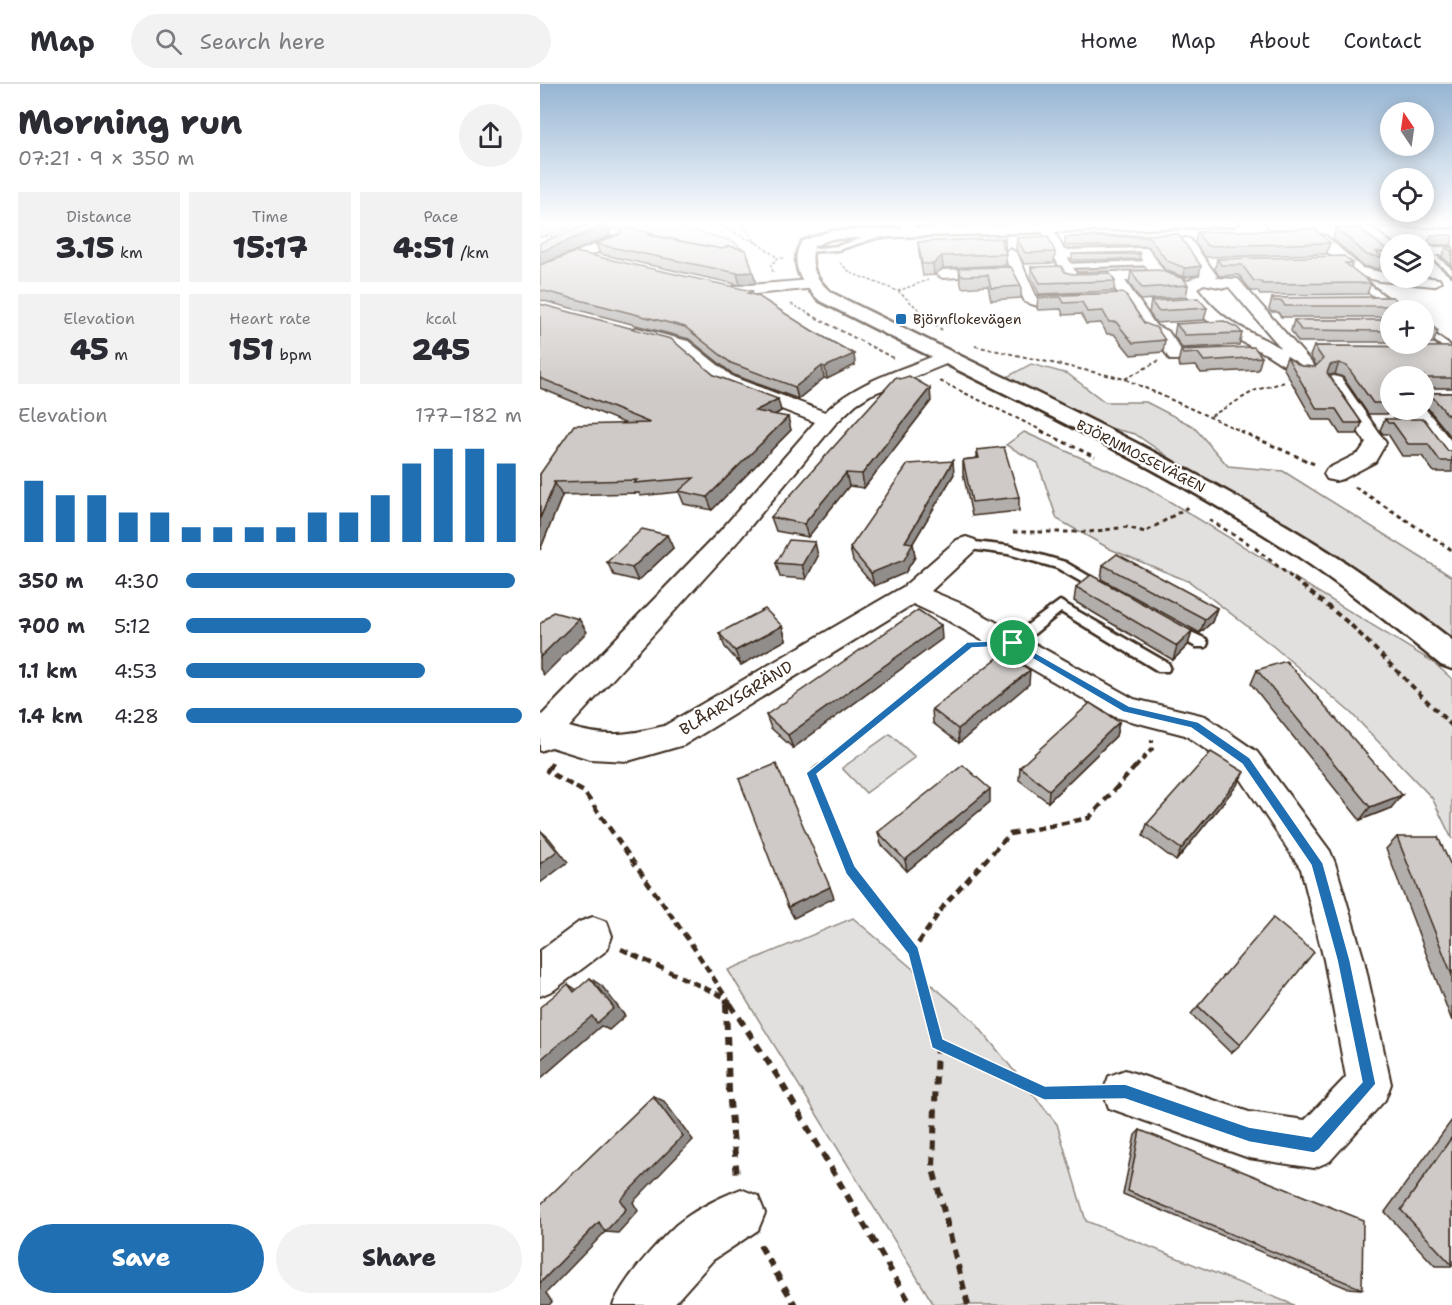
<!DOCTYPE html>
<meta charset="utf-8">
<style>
body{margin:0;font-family:"Shantell Sans",sans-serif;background:#f2f2f3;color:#2b2b33;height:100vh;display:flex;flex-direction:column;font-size:22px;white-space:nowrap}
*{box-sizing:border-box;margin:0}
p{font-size:20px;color:#7c7c81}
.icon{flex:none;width:33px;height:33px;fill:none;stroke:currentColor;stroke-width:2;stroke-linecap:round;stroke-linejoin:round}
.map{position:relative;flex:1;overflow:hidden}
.side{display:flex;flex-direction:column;background:#fff;width:540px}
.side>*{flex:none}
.needle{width:39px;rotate:347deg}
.tools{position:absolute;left:840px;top:18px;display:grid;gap:12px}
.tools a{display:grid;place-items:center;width:54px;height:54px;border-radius:50%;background:#fff;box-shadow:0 3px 15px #0003;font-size:30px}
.pin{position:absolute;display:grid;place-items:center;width:51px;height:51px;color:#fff;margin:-26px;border:3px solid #fff;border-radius:50%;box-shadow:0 2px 6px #0007}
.round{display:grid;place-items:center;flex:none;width:63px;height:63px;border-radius:32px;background:#f2f2f3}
.head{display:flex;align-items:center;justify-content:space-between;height:102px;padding:0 18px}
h1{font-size:33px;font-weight:800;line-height:45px}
.metrics{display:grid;grid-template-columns:repeat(3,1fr);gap:9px;height:102px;padding:6px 18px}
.metrics div{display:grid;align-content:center;border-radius:0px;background:#f2f2f3;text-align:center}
.metrics b{font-size:30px;font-weight:800}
.metrics small{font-size:16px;font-weight:400}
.metrics p{font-size:16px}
.chart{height:168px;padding:12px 18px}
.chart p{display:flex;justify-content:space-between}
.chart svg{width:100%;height:108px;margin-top:6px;stroke:#1f6fb2;stroke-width:6}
.action{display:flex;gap:12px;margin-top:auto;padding:12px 18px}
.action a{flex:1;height:69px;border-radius:36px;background:#1f6fb2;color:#fff;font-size:24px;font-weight:800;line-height:69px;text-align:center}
.action a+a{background:#f2f2f3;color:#2b2b33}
ul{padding:0 18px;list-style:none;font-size:20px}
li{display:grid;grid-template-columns:96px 72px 1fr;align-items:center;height:45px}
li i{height:15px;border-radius:8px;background:#1f6fb2}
header{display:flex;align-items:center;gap:36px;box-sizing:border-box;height:84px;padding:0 30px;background:#fff;border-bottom:2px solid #e1e1e2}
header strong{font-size:28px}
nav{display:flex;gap:33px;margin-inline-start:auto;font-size:21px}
.search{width:420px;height:54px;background:#f2f2f3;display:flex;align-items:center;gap:15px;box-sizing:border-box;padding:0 21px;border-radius:33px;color:#7c7c81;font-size:22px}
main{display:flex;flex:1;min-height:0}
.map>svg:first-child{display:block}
.green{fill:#e2e0de;stroke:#8e857e;stroke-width:1.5}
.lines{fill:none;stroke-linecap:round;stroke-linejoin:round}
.lane-casing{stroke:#3b2a1e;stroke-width:5}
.street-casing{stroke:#3b2a1e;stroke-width:4}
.secondary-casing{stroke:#3b2a1e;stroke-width:5}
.path-far5{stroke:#3b2a1e;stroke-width:1.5;stroke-dasharray:3 2;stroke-linecap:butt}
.path-far4{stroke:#3b2a1e;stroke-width:2;stroke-dasharray:4 3;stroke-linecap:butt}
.path-far3{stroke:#3b2a1e;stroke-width:3;stroke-dasharray:4.5 4;stroke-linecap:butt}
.path-far2{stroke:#3b2a1e;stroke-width:4;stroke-dasharray:6 4.5;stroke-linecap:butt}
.path-far1{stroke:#3b2a1e;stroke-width:4.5;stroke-dasharray:8 5;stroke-linecap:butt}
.path{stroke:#3b2a1e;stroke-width:6;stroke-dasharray:9 7;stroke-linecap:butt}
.lane{fill:#fff;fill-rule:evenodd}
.street{fill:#fff;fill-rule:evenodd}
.secondary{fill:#fff;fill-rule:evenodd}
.wall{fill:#b2aeab;stroke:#3b2a1e;stroke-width:1.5}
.shaded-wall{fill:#918d8b;stroke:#3b2a1e;stroke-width:1.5}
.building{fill:#cfcac7;stroke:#3b2a1e;stroke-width:1.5}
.route{fill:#1f6fb2;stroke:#fff;stroke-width:1.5;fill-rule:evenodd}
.poi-dot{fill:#1f6fb2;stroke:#fff;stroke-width:2}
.labels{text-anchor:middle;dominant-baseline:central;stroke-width:4.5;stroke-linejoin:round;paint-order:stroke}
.far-poi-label{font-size:14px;fill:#3b2a1e;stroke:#fff;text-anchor:start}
.far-street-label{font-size:14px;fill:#3b2a1e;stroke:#fff}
.street-label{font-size:16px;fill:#3b2a1e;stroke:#fff}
</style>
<header>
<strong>Map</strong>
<div class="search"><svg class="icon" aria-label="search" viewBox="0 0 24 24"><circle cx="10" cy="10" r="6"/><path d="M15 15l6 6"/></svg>Search here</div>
<nav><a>Home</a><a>Map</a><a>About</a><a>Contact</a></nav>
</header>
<main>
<section class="side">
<div class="head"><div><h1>Morning run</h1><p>07:21 · 9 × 350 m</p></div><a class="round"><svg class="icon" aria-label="share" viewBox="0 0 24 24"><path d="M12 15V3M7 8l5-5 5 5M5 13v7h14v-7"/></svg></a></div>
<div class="metrics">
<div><p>Distance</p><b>3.15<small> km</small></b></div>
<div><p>Time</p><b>15:17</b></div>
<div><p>Pace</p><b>4:51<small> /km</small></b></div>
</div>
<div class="metrics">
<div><p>Elevation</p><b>45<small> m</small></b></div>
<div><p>Heart rate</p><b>151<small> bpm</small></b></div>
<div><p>kcal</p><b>245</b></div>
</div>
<div class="chart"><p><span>Elevation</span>177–182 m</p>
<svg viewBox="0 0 160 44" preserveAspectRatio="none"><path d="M5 44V19M15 44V25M25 44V25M35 44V32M45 44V32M55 44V38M65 44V38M75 44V38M85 44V38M95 44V32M105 44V32M115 44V25M125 44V12M135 44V6M145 44V6M155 44V12"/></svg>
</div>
<ul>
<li><b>350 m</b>4:30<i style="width:98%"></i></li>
<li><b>700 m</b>5:12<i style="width:55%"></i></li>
<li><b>1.1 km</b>4:53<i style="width:71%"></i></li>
<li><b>1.4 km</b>4:28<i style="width:100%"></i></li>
</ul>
<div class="action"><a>Save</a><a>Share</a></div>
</section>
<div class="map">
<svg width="912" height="1221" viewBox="0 0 912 1221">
<rect width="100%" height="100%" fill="#fff"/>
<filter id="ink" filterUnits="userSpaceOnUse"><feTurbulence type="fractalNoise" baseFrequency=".0167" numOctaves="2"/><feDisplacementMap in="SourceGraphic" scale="12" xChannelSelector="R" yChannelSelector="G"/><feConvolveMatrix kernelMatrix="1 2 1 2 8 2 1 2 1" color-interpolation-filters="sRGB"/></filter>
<g filter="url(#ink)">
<g class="green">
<path d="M0,138H132L142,143L195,158L209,173C145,159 63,130 0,153Z"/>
<path d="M491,280L528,290L565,318H606L653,342L688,382L743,387L912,493V566L840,506L734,434L652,389L595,350L557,341L465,294Z"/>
<path d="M484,348L606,403L893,578L912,595V755L892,714L811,629L734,563L650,498L570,465L517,435L498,379L466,361Z"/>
<path d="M350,650L375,673L326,709L302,684Z"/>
<path d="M313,834L433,936L517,1040L546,1137L754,1221H394L188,886Z"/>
</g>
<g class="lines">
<g class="lane-casing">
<g id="lane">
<path d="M349,146L351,149L298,166L265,168L262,166L297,162Z"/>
<path d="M885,166H889L912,185V191L885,168Z"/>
<path d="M611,177L614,181L525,184L521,182L525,180Z"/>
<path d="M824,201H830L863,226H855L824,205Z"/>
<path d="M884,243L912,263V270L884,249Z"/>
<path d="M426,457L469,462L525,478L571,505L564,509L559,508L517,484L468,470L422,464L420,461Z"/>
<path d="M520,517L628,579L630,583L628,587H618L521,528L478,563H468L466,559L468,555Z"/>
<path d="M634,540L666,555L668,559L666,563H656L629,548L627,545Z"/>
</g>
</g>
<g class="street-casing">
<g id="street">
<path d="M360,138H372L377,147L375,150H365Z"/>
<path d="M809,138H823L853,160H850V169L845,168Z"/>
<path d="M506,139L512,143L524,166L608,164L624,188L648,197L661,190L638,158L645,154L650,155L677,192L676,194L698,195L777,285L771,291H759L728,271L679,246L661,231L643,205L617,195L585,197L616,242L628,247L641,266L681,265L687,266L690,270L687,274L681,275L630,276L616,254L604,250L570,197H526L500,143ZM599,171L609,187L536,189L528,174ZM664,200L684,204L689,203L741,264C704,244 684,240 657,204Z"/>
<path d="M78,151L85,155L83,158L0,192V183Z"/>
<path d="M781,151L786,152L822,184L850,190V194L884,193L899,195L901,198L894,202L840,197L812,190L776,158L774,155Z"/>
<rect x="884" y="163" width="28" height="8"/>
<path d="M470,165L477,169L496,212L537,210L542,212L545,215L542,218L498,222L485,218L463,169Z"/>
<path d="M460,183L467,187L465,190L403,194L396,190L403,186Z"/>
<path d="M271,196L276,198L279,201L276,204L195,212L187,207L195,202Z"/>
<path d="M97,244L148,257L193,293L285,328C318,297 358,287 399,270H411L414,274L411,278L330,311L316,320L295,340L199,456L29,643C67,654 88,651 124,642L363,503L417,456L426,453L435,456L438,461L435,466L391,507L427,522L594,615L665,632L717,668L790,767L795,779L824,876L851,1000L845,1016L790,1077L774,1084L709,1074L569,1024L563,1008L569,992L585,986L709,1028L765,1036L806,993L784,876L761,785L695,686L645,651L575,633L407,536L373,520L144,661L88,677L50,675L11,663L0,667V633L181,446L275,338L179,301L136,265L91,253L89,249L91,245Z"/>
<path d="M794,292L801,294L846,359L835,378L803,395L795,397L787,395L784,390L787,385L819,369L826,359L785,298L787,294Z"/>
<path d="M884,323L912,358V378L904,377L866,326H884Z"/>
<path d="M53,833L67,838L72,852L67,866L14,906L0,912V867L39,838Z"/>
<path d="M201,1105L218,1112L225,1129L218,1146L173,1176L133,1221H73C84,1195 115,1161 136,1141C154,1126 180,1113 201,1105Z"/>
</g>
</g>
<g class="secondary-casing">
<g id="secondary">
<path d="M562,138H700L693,142L291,155L274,162C269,183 276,196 292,209C454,290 621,364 775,459C823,489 868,522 912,556V585L901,581C854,543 807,505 756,471C606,373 440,299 280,217C262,201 248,180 262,157L291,147Z"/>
<path d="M815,138H912V143L822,142Z"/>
</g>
</g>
<g class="path-far5">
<path d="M172,138L217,159L238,174"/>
<path d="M200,138L217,159"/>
<path d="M723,138L731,147"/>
<path d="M0,153L24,151"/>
<path d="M300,179L311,189L358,207L385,231"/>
<path d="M233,188L231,181L238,174H244"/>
<path d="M358,207L388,196"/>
<path d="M251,220L272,231"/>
</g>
<g class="path-far4">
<path d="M269,230L353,274"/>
<path d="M384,230L402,246"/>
<path d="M435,262L585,295L703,348"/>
<path d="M585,295L618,277"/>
<path d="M400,297L505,348"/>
<path d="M671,332L716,306L745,298"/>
</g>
<g class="path-far3">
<path d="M501,347L555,373"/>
<path d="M700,347L774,380"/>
<path d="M815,403L912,466"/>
<path d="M669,436L709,460"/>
<path d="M473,448H549L587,443L605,448L648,423"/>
<path d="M715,464L755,496"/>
</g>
<g class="path-far2">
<path d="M754,495L811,541L912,642"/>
<path d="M9,684L13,678"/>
<path d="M277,684L426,563"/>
<path d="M595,684L612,665V656"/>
</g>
<g class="path-far1">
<path d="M10,682L7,687L44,708L152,861L191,921"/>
<path d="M279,682L271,689L310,786L373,867"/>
<path d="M81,865L186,914V921"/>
<path d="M387,921L373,867L405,820L470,750L549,734L596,682"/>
</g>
<g class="path">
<path d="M186,920L189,1007L197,1093"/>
<path d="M190,920L238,993L371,1221"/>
<path d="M387,920L397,959"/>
<path d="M220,1161L255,1221"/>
<path d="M428,1221L393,1085L397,959L504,1009L551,1008"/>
</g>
<use href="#lane" class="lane"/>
<use href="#street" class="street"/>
<use href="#secondary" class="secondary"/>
</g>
<g class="wall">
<path d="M796,144L849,168L845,179H842L839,185L823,182L793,155Z"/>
<path d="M657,148L790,159L786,170L665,173L655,159Z"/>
<path d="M638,150L659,191L644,193L625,186L608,162H525V153Z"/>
<path d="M891,151H912V161H887Z"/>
<path d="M115,153L182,165L216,199L200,201L60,170L56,160Z"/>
<path d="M465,154V165L464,166L466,170V181L403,184L394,191L383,192L379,169L378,158Z"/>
<path d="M477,154L515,168L514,179L484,180L476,165Z"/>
<path d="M906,163H912V182L902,173Z"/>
<path d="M532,170H600L599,175L532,176Z"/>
<path d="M677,175L813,179L811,184L831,199L827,210L720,211L718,207H711L699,191L679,192L675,185Z"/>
<path d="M0,181L212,207L213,211L271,246L314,270L315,281L287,295L284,294L258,315L194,291L149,255L0,216Z"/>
<path d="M471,183L481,202V214L451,216L448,202L422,204L420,196L419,184Z"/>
<path d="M491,183L575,197L574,207L499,210L491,193Z"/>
<path d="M591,187L648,201L646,213L600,216L589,199Z"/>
<path d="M584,209L604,239L625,256L623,268L591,271L574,250H567L561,239L546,240L541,230L523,231L521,225L498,226L497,224L498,212Z"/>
<path d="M852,213L870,226H850V233H741L738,228H731L729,225L732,214Z"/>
<path d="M611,217L667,224L664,236L616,239L609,229Z"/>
<path d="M0,220L174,291L241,327L235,331L251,346L172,426L144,420L139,408L100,412L99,409L22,411V412L0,466V390L87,340L0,304Z"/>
<path d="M754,236H850V258H758L751,247Z"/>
<path d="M884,236L898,247L893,259H884Z"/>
<path d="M636,240L702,249L699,261L642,264L634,252Z"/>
<path d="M774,262L912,263V304H888V309H912V354L886,322H884V292H850V326H868L866,330H828L803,293L795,290L789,291L822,339L817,350H800L791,336H773L743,283L747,273L761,282L775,283L776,281L770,272Z"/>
<path d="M641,266L722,273L718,286L661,289L656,282L640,283L638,279Z"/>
<path d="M391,317L324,404L309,402L268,453L236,447L231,433Z"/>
<path d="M845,335L908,367H912V388H894L882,372H862L848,350H843L840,346Z"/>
<path d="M437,366L479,413V427L432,432L423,389V376L437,374Z"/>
<path d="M414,390L373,459L375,473L365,489L334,502L313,477L310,464Z"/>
<path d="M127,451L133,464L98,497L74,491L67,478Z"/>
<path d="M278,472L266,495L240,493L236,479Z"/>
<path d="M563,481L677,524L672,538L660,549L561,495Z"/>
<path d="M536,503L652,547L648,561L633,576L534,517Z"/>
<path d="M242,542L246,556L201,581L185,563L179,549Z"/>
<path d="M402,555L253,664L231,644L226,631Z"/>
<path d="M717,586L851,724L820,736L711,600Z"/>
<path d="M489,600L419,659L393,639L392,625Z"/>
<path d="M579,638L576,652L508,718L479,696L480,683Z"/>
<path d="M697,701L636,777L603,752L607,740Z"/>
<path d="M450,718L367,787L341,760L338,748Z"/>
<path d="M857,753L912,784V937L846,765Z"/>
<path d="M658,922L700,961L691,969L651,930Z"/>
<path d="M912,1036V1182H895L845,1128Z"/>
<path d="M600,1046L822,1205L807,1204L583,1110L595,1051Z"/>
</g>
<g class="shaded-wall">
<path d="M67,141L71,152L0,181V168Z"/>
<path d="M465,154V165L461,168V157Z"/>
<path d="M402,172L403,184L394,191L393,180Z"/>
<path d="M661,182L659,191L644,193L645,184Z"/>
<path d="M213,188L216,199L200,201L197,189Z"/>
<path d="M314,270L315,281L287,295L285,283Z"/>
<path d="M799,279L795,290L786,292L783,299L790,281Z"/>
<path d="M282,282L284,294L258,315L255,303Z"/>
<path d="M390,304L391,317L324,404L322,390Z"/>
<path d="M891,311L886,322H884V312Z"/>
<path d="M238,315L241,327L219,340L215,327Z"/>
<path d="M248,333L251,346L172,426L167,413Z"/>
<path d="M413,377L414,390L373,459L375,473L365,489L334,502L331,489L365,458Z"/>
<path d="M306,389L309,402L268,453L264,440Z"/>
<path d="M15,399L22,412L0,466V434Z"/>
<path d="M127,451L133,464L98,497L92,484Z"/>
<path d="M275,458L278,472L266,495L262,481Z"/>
<path d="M677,524L672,538L660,549L665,535Z"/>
<path d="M39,535L47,548L4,591L0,585V573Z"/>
<path d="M401,541L402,555L253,664L248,651Z"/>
<path d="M242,542L246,556L201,581L195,567Z"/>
<path d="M652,547L648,561L633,576L637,562Z"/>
<path d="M490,586L489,600L419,659L418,645Z"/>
<path d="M579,638L576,652L508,718L509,706Z"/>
<path d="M704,688L697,701L636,777L641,765Z"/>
<path d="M450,705V718L367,787L365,776Z"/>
<path d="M862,711L851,724L820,736L830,723Z"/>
<path d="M0,746L9,754L28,778L0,799Z"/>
<path d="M290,803L294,814L254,834L248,823Z"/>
<path d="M50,894L62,902L85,932L69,946L61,942L0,995V976Z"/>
<path d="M28,900L40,908H34Z"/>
<path d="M113,1012L124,1017L153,1056L93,1118L98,1127L78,1149L65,1148L6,1209L12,1218L9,1221H0V1199L80,1116Z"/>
</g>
<g class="building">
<path d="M52,139L67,141L0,168V159Z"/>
<path d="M83,144L114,149L108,151L182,165L189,162L206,166L213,188L197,189L56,160L80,150Z"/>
<path d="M796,144H819L849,168H836L844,174L827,171Z"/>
<path d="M775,145L790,159L667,162L657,148Z"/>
<path d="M638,150L661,182L645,184L627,177L609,153H525Z"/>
<path d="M508,152L515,168L485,169L477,154Z"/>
<path d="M465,154L461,157L466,170L402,172L393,180H382L378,158Z"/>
<path d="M906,163H912V168Z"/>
<path d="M36,168L212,207L208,209L218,212L271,246L314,270L285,283L282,282L255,303L191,279L145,243L0,206V181Z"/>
<path d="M599,168L600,170H532Z"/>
<path d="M804,172L813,179H805L831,199L723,200L720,197H714L702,181H681L677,175Z"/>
<path d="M521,182L525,188L532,190L570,189L575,197L500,199L491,183Z"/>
<path d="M471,183L481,202L451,204L448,191L421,192L419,184Z"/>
<path d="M619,186L644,195L648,201L602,204L591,187Z"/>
<path d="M584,209L604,239L617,244L625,256L593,259L576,238H569L563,227L547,228L542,218L524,219L521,213L498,214V212Z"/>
<path d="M852,213L870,226H857V224L855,222H745L742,217H734L732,214Z"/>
<path d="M658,214L667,224L618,227L611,217Z"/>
<path d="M0,220L131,255L174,291L238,315L215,327L248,333L167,413L139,407L154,394L94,399L97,396L13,398L15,399L0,434V390L34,341L110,339L0,294Z"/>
<path d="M754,236H850V247L761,246Z"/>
<path d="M884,236L898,247H884Z"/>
<path d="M684,237L698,244L702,249L645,251L636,240Z"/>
<path d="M774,262L912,263V294H888V309H912V336L891,311L884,312V292H850V319H833L807,282L799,279L790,281L787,289L822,339H805L796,325H777L747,273L761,282L775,283L783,275Z"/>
<path d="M714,263L722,273L664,277L658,269L643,270L641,266Z"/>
<path d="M369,292L390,304L322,390L306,389L264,440L231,433L356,293L360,295Z"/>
<path d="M845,335H884L908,367H912V377H900L888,360H868L853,339H848Z"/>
<path d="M464,363L479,413L432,418L423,376L439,374L437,366Z"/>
<path d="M413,377L365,458L373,459L364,476L331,489L310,464L368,380Z"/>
<path d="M102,445L127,451L92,484L67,478Z"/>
<path d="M249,456L275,458L262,481L236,479Z"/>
<path d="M577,470L677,524L665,535L563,481Z"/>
<path d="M551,491L652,547L637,562L536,503Z"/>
<path d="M225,525L242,542L195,567L179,549Z"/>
<path d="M378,526L401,541L248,651L226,631Z"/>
<path d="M13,528L39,535L0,573V540Z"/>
<path d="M464,569L490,586L418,645L392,625Z"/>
<path d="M746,577L862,711L830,723L717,586Z"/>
<path d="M550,619L579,638L509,706L480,683Z"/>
<path d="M671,668L704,688L641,765L607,740Z"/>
<path d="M236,680L290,803L248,823L199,695Z"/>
<path d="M423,681L450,705L365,776L338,748Z"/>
<path d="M0,746L17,767L0,780Z"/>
<path d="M857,753H898L912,784V891Z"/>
<path d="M733,834L774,868L700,961L658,922Z"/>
<path d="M50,894L74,924L57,939L52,932L0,976V923L28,900L34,908Z"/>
<path d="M113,1012L143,1052L80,1116L86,1125L65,1148L59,1138L0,1199V1121Z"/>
<path d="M600,1046L823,1136L822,1205L588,1107Z"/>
<path d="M912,1053V1181L861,1126Z"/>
</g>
</g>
<linearGradient id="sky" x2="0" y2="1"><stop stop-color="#96b5d3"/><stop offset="0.45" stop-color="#fff"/><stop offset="1" stop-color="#fff" stop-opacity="0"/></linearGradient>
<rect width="912" height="309" fill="url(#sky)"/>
<path class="route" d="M473,556L589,622L658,638L710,674L783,779L810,876L836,1000L779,1066L774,1069L709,1058L585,1015L504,1016L392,964L368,870L306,790L266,689L427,558ZM471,562L583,628L651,644L702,680L771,781L797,876L822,998L771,1053L709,1043L585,1000L505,1002L403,955L378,863L315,782L277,690L432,564Z"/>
<rect class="poi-dot" x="355" y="229" width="12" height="12" rx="3"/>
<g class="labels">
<g class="far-poi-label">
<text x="373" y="235">Björnflokevägen</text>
</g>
<g class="far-street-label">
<text transform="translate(601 372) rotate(27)">BJÖRNMOSSEVÄGEN</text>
</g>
<g class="street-label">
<text transform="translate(196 614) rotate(-31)">BLÅARVSGRÄND</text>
</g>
</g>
</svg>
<div class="tools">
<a><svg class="needle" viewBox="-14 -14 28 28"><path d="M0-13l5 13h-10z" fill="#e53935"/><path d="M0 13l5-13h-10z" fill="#7c7c81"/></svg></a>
<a><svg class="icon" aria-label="locate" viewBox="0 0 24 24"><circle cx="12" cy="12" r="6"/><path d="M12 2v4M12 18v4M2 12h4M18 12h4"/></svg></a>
<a><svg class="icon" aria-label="layers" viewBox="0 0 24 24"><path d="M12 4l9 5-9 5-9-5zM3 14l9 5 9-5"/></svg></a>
<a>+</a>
<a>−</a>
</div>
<div class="pin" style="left:473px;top:559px;background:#1e9e55"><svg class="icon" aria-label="arrive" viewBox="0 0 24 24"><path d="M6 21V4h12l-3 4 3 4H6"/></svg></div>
</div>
</main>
